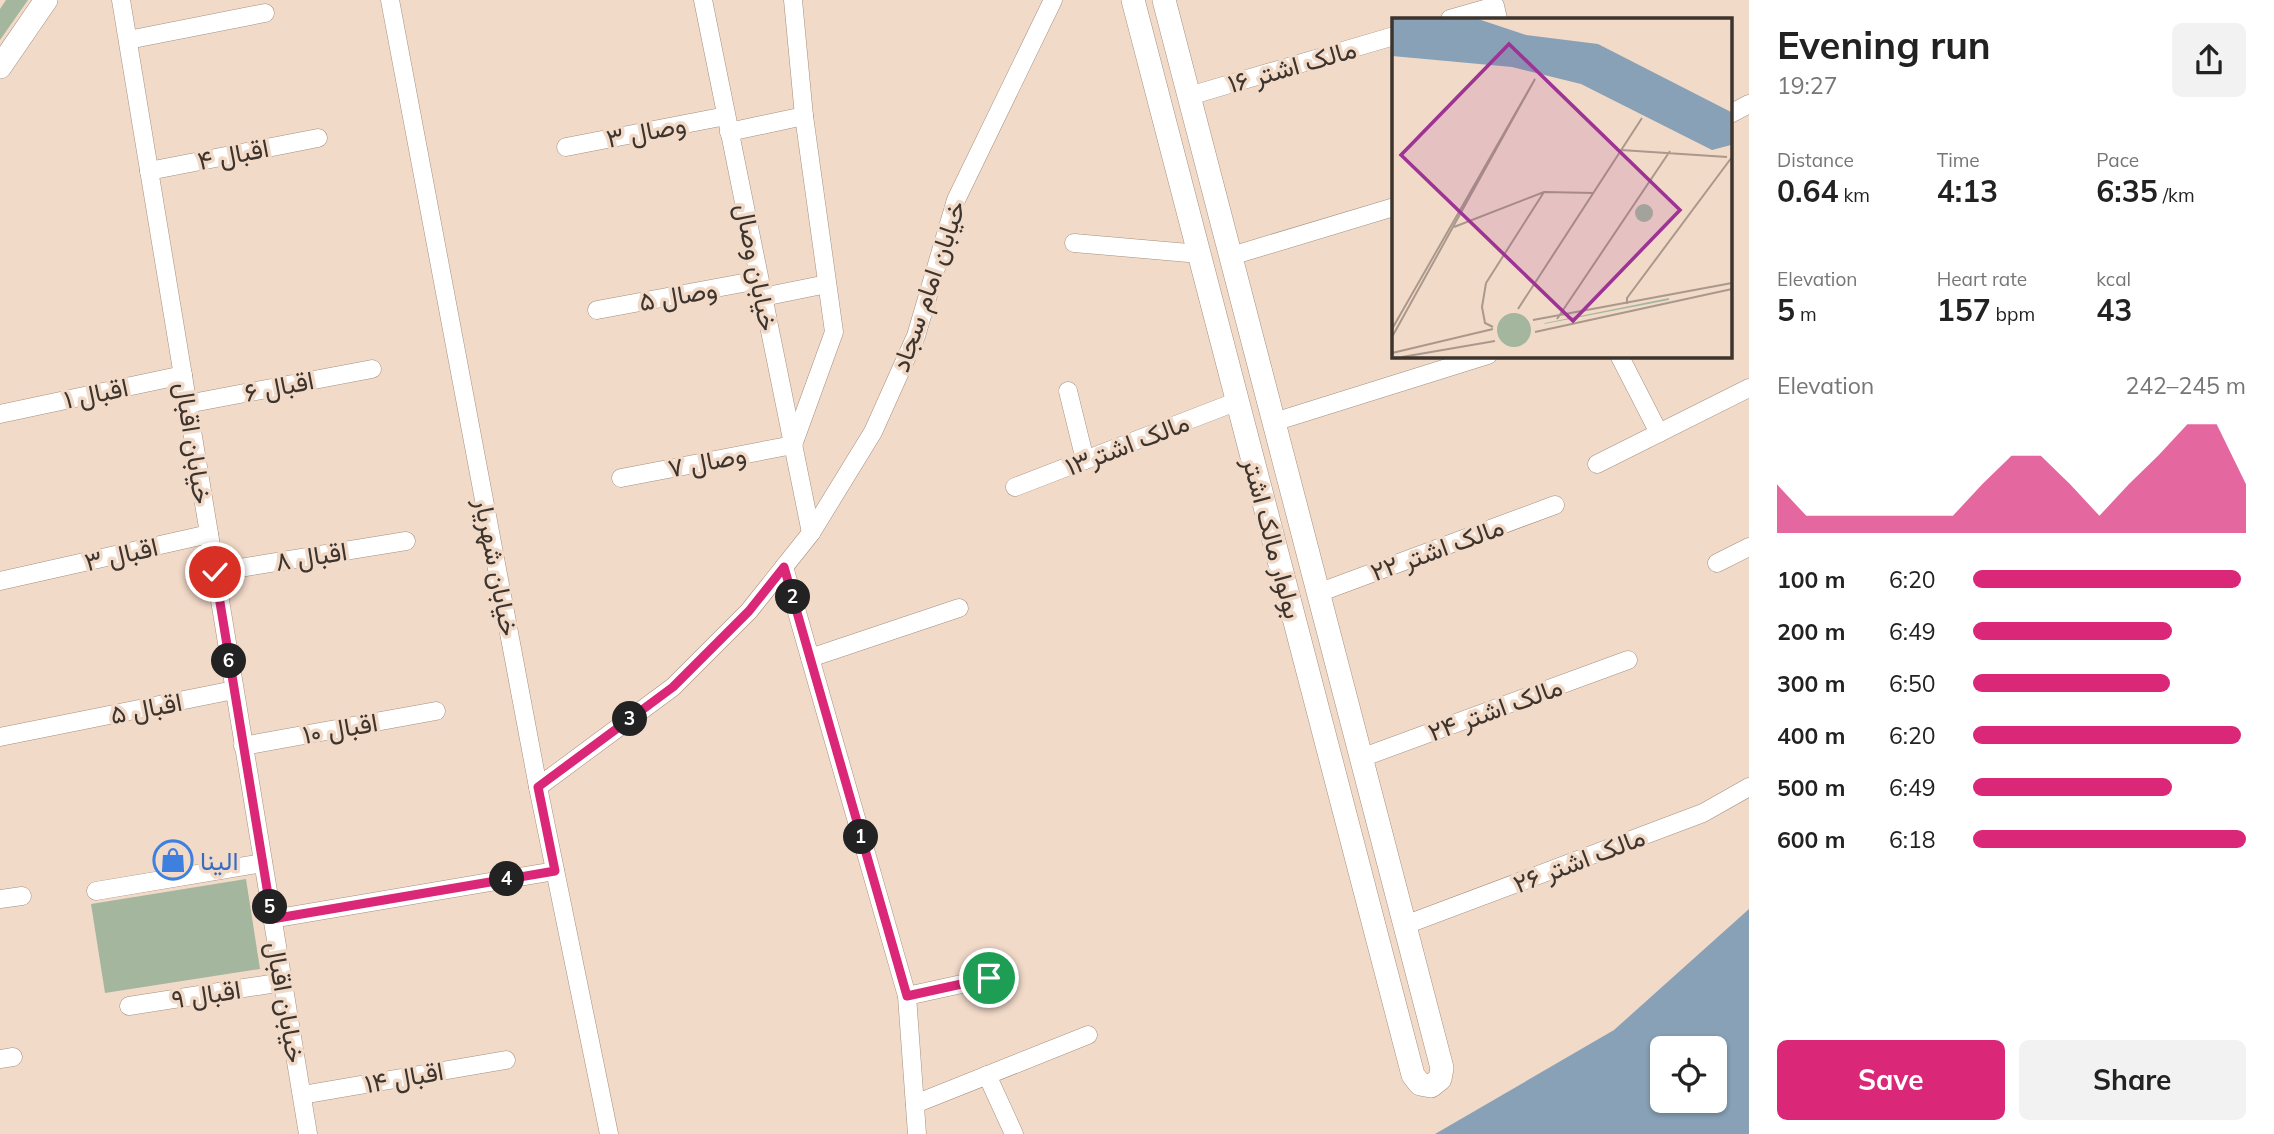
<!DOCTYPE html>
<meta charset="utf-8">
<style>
body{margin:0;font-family:Mulish,Vazirmatn,sans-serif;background:#f2f2f2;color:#222;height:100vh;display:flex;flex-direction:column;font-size:26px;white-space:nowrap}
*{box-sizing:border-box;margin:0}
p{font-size:23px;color:#767676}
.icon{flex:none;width:38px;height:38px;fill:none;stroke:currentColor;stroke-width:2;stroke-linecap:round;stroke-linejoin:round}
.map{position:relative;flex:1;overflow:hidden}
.details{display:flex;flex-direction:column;background:#fff;width:525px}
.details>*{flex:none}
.controls{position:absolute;left:1650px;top:1036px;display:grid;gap:14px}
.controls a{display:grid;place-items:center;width:77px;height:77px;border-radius:10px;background:#fff;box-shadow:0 2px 5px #0004;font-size:35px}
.pin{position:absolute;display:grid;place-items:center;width:60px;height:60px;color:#fff;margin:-30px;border:4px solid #fff;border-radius:50%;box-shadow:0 2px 7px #0007}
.km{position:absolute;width:35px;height:35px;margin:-18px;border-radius:50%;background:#222;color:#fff;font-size:19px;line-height:35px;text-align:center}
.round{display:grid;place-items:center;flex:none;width:74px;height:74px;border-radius:10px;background:#f2f2f2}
.head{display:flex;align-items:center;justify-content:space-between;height:119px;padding:0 28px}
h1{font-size:38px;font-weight:700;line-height:52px}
.stats{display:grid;grid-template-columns:repeat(3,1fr);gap:10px;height:119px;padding:7px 28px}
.stats div{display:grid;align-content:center}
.stats b{font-size:30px;font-weight:700}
.stats small{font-size:19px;font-weight:400}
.stats p{font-size:19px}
.chart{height:196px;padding:14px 28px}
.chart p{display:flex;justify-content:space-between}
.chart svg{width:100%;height:126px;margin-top:7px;fill:#db2777;opacity:.7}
.button{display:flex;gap:14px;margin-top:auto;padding:14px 28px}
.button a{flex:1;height:80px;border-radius:10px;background:#db2777;color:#fff;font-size:28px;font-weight:700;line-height:80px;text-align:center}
.button a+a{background:#f2f2f2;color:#222}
ul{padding:0 28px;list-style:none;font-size:23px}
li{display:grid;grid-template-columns:112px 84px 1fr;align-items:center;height:52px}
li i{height:18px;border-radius:9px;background:#db2777}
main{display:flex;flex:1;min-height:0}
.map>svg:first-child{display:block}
.green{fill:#a5b69e}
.water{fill:#88a1b6;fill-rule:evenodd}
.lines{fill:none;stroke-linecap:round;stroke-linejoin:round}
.minor-casing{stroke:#a58f7e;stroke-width:19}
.major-casing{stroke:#a58f7e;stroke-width:24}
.minor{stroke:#fff;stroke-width:18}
.major{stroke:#fff;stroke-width:23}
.route-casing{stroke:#fff;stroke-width:14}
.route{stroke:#db2777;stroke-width:9}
.labels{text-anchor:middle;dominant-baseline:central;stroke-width:7;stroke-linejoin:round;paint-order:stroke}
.street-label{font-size:26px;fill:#3d342d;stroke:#f2dac9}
.shop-label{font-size:26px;fill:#366cbe;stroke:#f2dac9;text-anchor:start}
.inset-road{fill:none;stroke:#aa988b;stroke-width:2}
.view{fill:#9d3394;fill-opacity:0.15;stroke:#9d3394;stroke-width:3.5}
.inset-edge{fill:none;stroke:#3d342d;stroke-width:3.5}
</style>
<main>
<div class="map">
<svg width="1749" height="1134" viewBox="0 0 1749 1134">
<rect width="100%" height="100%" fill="#f2dac9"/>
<g class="green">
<path d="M6,0H28L0,40V9Z"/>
<path d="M246,879L260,969L105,993L91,904Z"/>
</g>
<path class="water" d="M1749,909V1134H1435L1614,1030ZM1662,1048H1715V1101H1662Z"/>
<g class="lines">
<g class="minor-casing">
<g id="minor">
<path d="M121,0L308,1134"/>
<path d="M390,0L538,787L609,1134"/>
<path d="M703,0L811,533"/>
<path d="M1450,19L1495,6L1498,19"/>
<path d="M128,40L265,13"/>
<path d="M1189,96L1394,36"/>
<path d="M1730,114L1749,104"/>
<path d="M729,132L804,116"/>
<path d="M566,147L726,116"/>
<path d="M149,171L318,138"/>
<path d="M1074,243L1200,254"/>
<path d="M1231,256L1394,207"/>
<path d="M763,297L827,284"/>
<path d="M597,310L759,280"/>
<path d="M1619,355L1659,433"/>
<path d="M1068,391L1085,460"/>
<path d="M187,404L372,369"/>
<path d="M0,414L183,375"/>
<path d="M1274,422L1488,355"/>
<path d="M1597,464L1749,388"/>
<path d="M621,478L793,445L834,332L804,116L793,0"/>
<path d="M1015,487L1238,401"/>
<path d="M1717,563L1749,547"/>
<path d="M784,567L907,996L917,1134"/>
<path d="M215,572L406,541"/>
<path d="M0,581L209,534"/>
<path d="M1318,593L1555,505"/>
<path d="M810,658L959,608"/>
<path d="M0,737L234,690"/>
<path d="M243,746L436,711"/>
<path d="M1361,758L1628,660"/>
<path d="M538,787L673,687L749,611L811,533L873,432L916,336L956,200L1053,0"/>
<path d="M96,891L263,863"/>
<path d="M0,899L22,896"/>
<path d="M272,919L555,871"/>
<path d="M1405,925L1703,813L1749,787"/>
<path d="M907,996L989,978"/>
<path d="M129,1006L283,982"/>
<path d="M0,1059L13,1057"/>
<path d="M987,1075L1014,1134"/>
<path d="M302,1095L506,1060"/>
<path d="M915,1104L1088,1035"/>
</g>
</g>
<g class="major-casing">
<g id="major">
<path d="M1133,0L1413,1075L1420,1084L1431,1086L1440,1079L1442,1068L1164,0"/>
<path d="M0,67L46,0"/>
</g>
</g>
<use href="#minor" class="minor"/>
<use href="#major" class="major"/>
</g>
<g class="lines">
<g class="route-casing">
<path id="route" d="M215,572L272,919L555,871L538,787L673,687L749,611L784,567L907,996L989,978"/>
</g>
<use href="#route" class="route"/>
</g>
<defs>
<g id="shop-ring" transform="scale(2.0125)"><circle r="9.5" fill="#f2dac9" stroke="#3f7fe0" stroke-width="1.5"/><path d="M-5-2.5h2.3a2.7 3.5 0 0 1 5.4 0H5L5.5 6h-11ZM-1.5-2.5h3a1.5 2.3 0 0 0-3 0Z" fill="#3f7fe0"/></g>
</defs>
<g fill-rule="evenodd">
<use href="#shop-ring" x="173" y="860"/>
</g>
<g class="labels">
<g class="street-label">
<text transform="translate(1292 66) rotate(-16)">مالک اشتر ۱۶</text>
<text transform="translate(646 131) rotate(-11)">وصال ۳</text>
<text transform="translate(233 154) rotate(-11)">اقبال ۴</text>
<text transform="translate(757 267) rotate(79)">خیابان وصال</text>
<text transform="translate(928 286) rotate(-71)">خیابان امام سجاد</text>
<text transform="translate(678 295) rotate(-10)">وصال ۵</text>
<text transform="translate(279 386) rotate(-11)">اقبال ۶</text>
<text transform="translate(96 393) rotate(-12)">اقبال ۱</text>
<text transform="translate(194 443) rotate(81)">خیابان اقبال</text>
<text transform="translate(1127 444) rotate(-21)">مالک اشتر۱۳</text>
<text transform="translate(707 461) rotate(-11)">وصال ۷</text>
<text transform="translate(1273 538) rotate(75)">بولوار مالک اشتر</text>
<text transform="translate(1437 549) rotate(-20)">مالک اشتر ۲۲</text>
<text transform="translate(121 554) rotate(-13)">اقبال ۳</text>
<text transform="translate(311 556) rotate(-9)">اقبال ۸</text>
<text transform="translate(497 567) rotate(79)">خیابان شهریار</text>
<text transform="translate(146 708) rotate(-11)">اقبال ۵</text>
<text transform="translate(1495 709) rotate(-20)">مالک اشتر ۲۴</text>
<text transform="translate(340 728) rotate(-10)">اقبال ۱۰</text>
<text transform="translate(1579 860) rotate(-21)">مالک اشتر ۲۶</text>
<text transform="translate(206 994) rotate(-9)">اقبال ۹</text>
<text transform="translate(286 1002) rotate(80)">خیابان اقبال</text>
<text transform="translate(404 1077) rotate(-10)">اقبال ۱۴</text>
</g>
<g class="shop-label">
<text x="200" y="860">الینا</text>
</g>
</g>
<g transform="translate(1392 18)">
<rect width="340" height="340" fill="#f2dac9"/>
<path d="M243 195a9 9 0 1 1 18 0a9 9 0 1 1-18 0ZM277,280V282L152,306L153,305ZM105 312a17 17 0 1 1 34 0a17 17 0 1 1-34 0Z" fill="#a5b69e"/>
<path d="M0,1H86L134,17L206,26L339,94V127L320,132L189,66L120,49L0,38Z" fill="#88a1b6"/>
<path class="inset-road" d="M229,132L335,139M62,209L152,174L202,175M235,286V280L340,139M126,291L250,100M165,301L278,133M141,302L340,265M101,309L93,305L90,289L94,265L152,174M0,311L143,61L0,319M143,314L340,271M0,335L101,311M10,339L103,323"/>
<path class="view" d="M117,26L288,192L181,303L9,137Z"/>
<rect width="340" height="340" class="inset-edge"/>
</g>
</svg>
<div class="controls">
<a><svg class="icon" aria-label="locate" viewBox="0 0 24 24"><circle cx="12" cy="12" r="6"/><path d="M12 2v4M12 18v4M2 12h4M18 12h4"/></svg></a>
</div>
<div class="pin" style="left:989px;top:978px;background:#1e9e55"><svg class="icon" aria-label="arrive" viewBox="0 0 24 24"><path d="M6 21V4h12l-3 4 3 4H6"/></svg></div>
<div class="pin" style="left:215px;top:572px;background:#d93025"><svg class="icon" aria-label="check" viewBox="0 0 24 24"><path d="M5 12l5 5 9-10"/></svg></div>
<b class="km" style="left:861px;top:837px">1</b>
<b class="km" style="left:793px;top:597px">2</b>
<b class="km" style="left:630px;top:719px">3</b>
<b class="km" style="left:507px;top:879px">4</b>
<b class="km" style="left:270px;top:907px">5</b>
<b class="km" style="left:229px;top:661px">6</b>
</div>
<section class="details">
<div class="head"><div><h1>Evening run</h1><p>19:27</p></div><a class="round"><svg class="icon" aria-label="share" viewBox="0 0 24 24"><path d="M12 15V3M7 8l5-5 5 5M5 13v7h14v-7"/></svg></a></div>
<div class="stats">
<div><p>Distance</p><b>0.64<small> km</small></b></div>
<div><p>Time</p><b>4:13</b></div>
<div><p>Pace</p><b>6:35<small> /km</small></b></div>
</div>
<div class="stats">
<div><p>Elevation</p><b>5<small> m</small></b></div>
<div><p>Heart rate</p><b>157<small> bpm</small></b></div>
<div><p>kcal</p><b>43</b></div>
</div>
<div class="chart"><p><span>Elevation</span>242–245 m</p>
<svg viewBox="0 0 160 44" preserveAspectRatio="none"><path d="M0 44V27L10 38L20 38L30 38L40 38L50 38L60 38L70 27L80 17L90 17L100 27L110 38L120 27L130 17L140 6L150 6L160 27V44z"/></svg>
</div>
<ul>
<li><b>100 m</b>6:20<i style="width:98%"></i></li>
<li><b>200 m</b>6:49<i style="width:73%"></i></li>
<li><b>300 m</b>6:50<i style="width:72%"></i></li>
<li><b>400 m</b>6:20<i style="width:98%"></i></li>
<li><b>500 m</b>6:49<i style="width:73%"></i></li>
<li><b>600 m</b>6:18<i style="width:100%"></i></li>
</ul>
<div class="button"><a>Save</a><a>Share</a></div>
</section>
</main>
